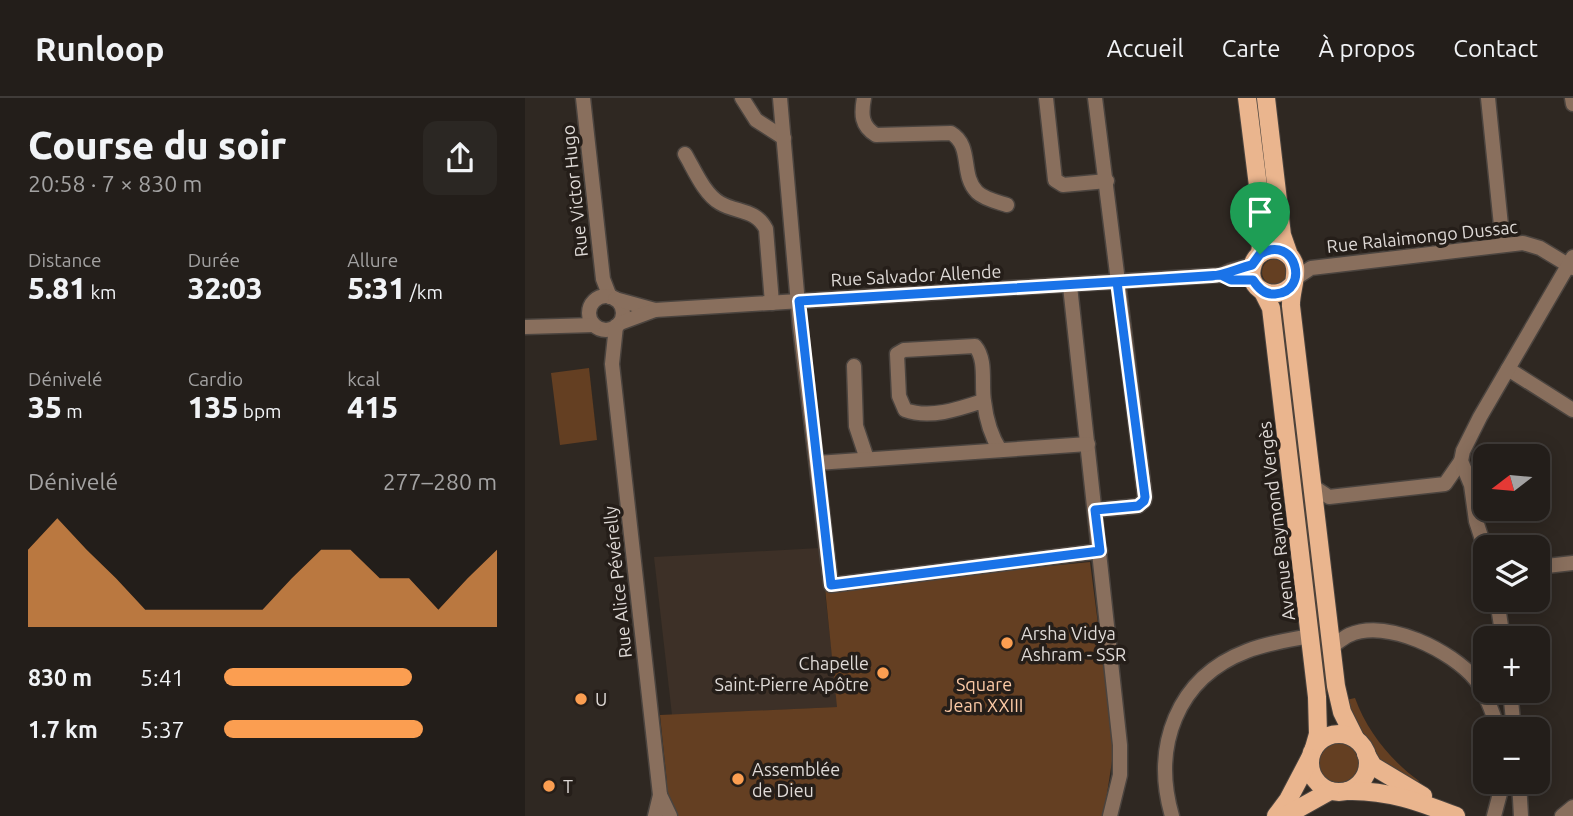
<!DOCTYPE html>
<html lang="fr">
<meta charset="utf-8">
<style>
body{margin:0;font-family:Ubuntu,sans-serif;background:#2b2723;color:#f1f3f6;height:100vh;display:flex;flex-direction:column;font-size:26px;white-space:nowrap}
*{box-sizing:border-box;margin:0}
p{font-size:23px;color:#a3a2a2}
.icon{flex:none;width:38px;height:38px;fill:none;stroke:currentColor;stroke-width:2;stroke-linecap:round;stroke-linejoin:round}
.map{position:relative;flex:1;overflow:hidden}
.details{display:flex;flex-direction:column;background:#231e1a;width:525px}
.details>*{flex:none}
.needle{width:46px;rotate:254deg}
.buttons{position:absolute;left:948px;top:346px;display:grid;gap:14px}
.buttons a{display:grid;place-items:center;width:77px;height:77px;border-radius:14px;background:#231e1a;box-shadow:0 4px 18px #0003,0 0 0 2px #403c39;font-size:35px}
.pin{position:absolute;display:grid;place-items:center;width:60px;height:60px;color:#fff;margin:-72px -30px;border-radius:50% 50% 50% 0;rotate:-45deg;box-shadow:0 0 7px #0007}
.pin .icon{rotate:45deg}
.round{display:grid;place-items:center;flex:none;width:74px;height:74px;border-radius:14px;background:#2b2723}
.summary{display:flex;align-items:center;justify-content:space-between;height:119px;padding:0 28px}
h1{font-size:38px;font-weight:800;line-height:52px}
.metrics{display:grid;grid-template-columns:repeat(3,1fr);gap:10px;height:119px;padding:7px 28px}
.metrics div{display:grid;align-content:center}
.metrics b{font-size:30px;font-weight:800}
.metrics small{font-size:19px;font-weight:400}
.metrics p{font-size:19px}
.chart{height:196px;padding:14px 28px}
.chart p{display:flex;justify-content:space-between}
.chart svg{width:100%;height:126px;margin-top:7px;fill:#fb9e51;opacity:.7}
ul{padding:0 28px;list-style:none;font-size:23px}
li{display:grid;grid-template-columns:112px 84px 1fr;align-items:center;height:52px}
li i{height:18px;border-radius:9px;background:#fb9e51}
header{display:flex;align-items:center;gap:42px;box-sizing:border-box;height:98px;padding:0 35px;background:#231e1a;border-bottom:2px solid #403c39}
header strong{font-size:33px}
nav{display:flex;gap:38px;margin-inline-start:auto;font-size:24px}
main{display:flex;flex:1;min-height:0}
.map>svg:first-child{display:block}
.built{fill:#3d3027}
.green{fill:#643f22}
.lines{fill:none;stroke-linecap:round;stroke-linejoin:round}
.minor-casing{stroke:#4b443f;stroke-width:17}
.major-casing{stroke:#4b443f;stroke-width:20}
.minor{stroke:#896f5d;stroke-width:14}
.major{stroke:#eab58e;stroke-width:18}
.route-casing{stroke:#fff;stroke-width:14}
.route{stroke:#1a73e8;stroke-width:9}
.poi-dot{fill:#fb9e51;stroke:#251e19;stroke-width:2.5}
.labels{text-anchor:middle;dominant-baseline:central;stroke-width:7;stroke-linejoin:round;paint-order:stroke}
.street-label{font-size:18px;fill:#dfdad7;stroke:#251e19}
.poi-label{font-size:18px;fill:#dfdad7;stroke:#251e19;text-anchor:start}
.park-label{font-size:18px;fill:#fccaa6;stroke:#251e19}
</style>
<header>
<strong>Runloop</strong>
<nav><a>Accueil</a><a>Carte</a><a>À propos</a><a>Contact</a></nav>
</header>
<main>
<section class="details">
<div class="summary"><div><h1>Course du soir</h1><p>20:58 · 7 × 830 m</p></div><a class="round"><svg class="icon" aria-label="share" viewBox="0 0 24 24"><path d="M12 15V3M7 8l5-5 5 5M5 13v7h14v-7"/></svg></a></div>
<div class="metrics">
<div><p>Distance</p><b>5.81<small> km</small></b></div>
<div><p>Durée</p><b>32:03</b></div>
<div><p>Allure</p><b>5:31<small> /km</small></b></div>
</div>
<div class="metrics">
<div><p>Dénivelé</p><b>35<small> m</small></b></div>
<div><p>Cardio</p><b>135<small> bpm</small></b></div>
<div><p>kcal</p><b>415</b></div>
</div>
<div class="chart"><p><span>Dénivelé</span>277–280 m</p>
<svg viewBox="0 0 160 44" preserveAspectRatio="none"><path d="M0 44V17L10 6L20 17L30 27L40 38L50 38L60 38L70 38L80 38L90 27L100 17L110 17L120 27L130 27L140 38L150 27L160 17V44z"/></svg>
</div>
<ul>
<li><b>830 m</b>5:41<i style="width:69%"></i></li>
<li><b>1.7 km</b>5:37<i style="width:73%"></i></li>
</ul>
</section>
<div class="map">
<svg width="1048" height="718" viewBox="0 0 1048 718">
<rect width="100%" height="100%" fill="#2f2822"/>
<path class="built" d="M295,450L313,609L147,617L129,459Z"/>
<g class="green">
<circle cx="750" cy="174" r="13"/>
<path d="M762,211L807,593L797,594L751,213Z"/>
<path d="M64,270L72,342L35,347L26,275Z"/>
<path d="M565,464L589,650L580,709L577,718H153L142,701L139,686L142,685L135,617L312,609L300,490Z"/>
<path d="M830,600C842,633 865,662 894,683L890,689L857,669L844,653L821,602Z"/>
<circle cx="814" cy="665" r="23"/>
</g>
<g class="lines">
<g class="minor-casing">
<g id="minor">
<path d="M58,0L78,181L85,199"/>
<path d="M217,0L231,22L259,40"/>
<path d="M255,0L275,229L306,487L575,453"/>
<path d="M339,0C336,16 336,28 351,37L426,35C448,48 435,77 452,94C459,101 473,104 482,107"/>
<path d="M521,0L530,82L538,87L582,83"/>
<path d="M963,0L978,147"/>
<path d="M1047,0L1048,6"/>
<path d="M160,56C169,71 179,96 195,105C212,115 231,111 241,131L247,205"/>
<path d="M771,180L786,170L998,145L1015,150L1048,170"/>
<path d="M545,188L595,647V677L585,718"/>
<circle cx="81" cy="215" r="17"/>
<path d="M90,201L130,212L696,177L705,173L727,167"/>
<path d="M95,225L130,212"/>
<path d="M91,228L87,266L135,697L130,718"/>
<path d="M0,229L69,227"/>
<path d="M329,268L331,328L342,361"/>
<path d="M983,271L1048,312"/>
<path d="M458,303C434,311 405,321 380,312L374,298L372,256L379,252L450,248C462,262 456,286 459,303C461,320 466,338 475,352"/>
<path d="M292,365L563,346"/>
<path d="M786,387L804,399L920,386L936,363"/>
<path d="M570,412L613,408L619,403L620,399L570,0"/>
<path d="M961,454L951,423L946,387L936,363L938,353L955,319L1048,159"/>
<path d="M1013,469L1048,465"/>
<path d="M972,502L978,541"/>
<path d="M806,549C812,545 818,540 824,537C862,520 927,553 951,582C962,597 968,615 973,632"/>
<path d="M985,593L989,632"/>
<path d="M994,684L996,718"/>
<path d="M135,697L145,718"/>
<path d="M647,718C627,649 651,580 722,553C742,545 764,542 785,538"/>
<path d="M969,718L978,684"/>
<path d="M1037,718L1048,709"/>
</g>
</g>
<g class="major-casing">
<g id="major">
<path d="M722,0L738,128L735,156"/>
<path d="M741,0L757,137L764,157"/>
<path d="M768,186C751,206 719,192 728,166C730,159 736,154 743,152C748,151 754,151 759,154C780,165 765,190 766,208L811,588L817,614L830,640"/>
<path d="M738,194L746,210L792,599L793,636L789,650"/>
<circle cx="814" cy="665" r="29"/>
<path d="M841,656L848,668L898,698"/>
<path d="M823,693C862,692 895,704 931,718"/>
<path d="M751,718L763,702L785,660"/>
<path d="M760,718L805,693"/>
</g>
</g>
<use href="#minor" class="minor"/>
<use href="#major" class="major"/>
</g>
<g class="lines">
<g class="route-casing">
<path id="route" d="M735,156L727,167C714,170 700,177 687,178L274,203L306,487L575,453L570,412L613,408L619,403L620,399L592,184L696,177L706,182H728C733,190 740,197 750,196C786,194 771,135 735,156"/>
</g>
<use href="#route" class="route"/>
</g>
<g class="poi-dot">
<circle cx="482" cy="545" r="7"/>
<circle cx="358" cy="575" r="7"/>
<circle cx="56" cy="601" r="7"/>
<circle cx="213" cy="681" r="7"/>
<circle cx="24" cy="688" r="7"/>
</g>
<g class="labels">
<g class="street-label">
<text transform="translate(49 93) rotate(-96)">Rue Victor Hugo</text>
<text transform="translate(897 138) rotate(-6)">Rue Ralaimongo Dussac</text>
<text transform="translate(391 177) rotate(-3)">Rue Salvador Allende</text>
<text transform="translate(751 423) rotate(-97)">Avenue Raymond Vergès</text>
<text transform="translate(92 484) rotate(-96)">Rue Alice Pévérelly</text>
</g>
<g class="poi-label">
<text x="496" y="535">Arsha Vidya<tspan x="496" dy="21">Ashram - SSR</tspan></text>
<text x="344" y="565" text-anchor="end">Chapelle<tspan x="344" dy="21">Saint-Pierre Apôtre</tspan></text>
<text x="70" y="601">U</text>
<text x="227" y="671">Assemblée<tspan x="227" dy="21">de Dieu</tspan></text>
<text x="38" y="688">T</text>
</g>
<g class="park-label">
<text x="459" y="586">Square<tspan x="459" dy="21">Jean XXIII</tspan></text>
</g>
</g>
</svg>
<div class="buttons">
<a><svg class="needle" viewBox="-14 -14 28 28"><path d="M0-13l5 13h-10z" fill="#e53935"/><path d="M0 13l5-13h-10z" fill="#a3a2a2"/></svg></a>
<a><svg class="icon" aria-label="layers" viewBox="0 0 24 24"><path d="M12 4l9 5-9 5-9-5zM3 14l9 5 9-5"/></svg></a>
<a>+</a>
<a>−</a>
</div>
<div class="pin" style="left:735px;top:156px;background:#1e9e55"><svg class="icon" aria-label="arrive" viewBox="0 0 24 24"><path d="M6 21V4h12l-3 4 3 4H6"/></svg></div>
</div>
</main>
